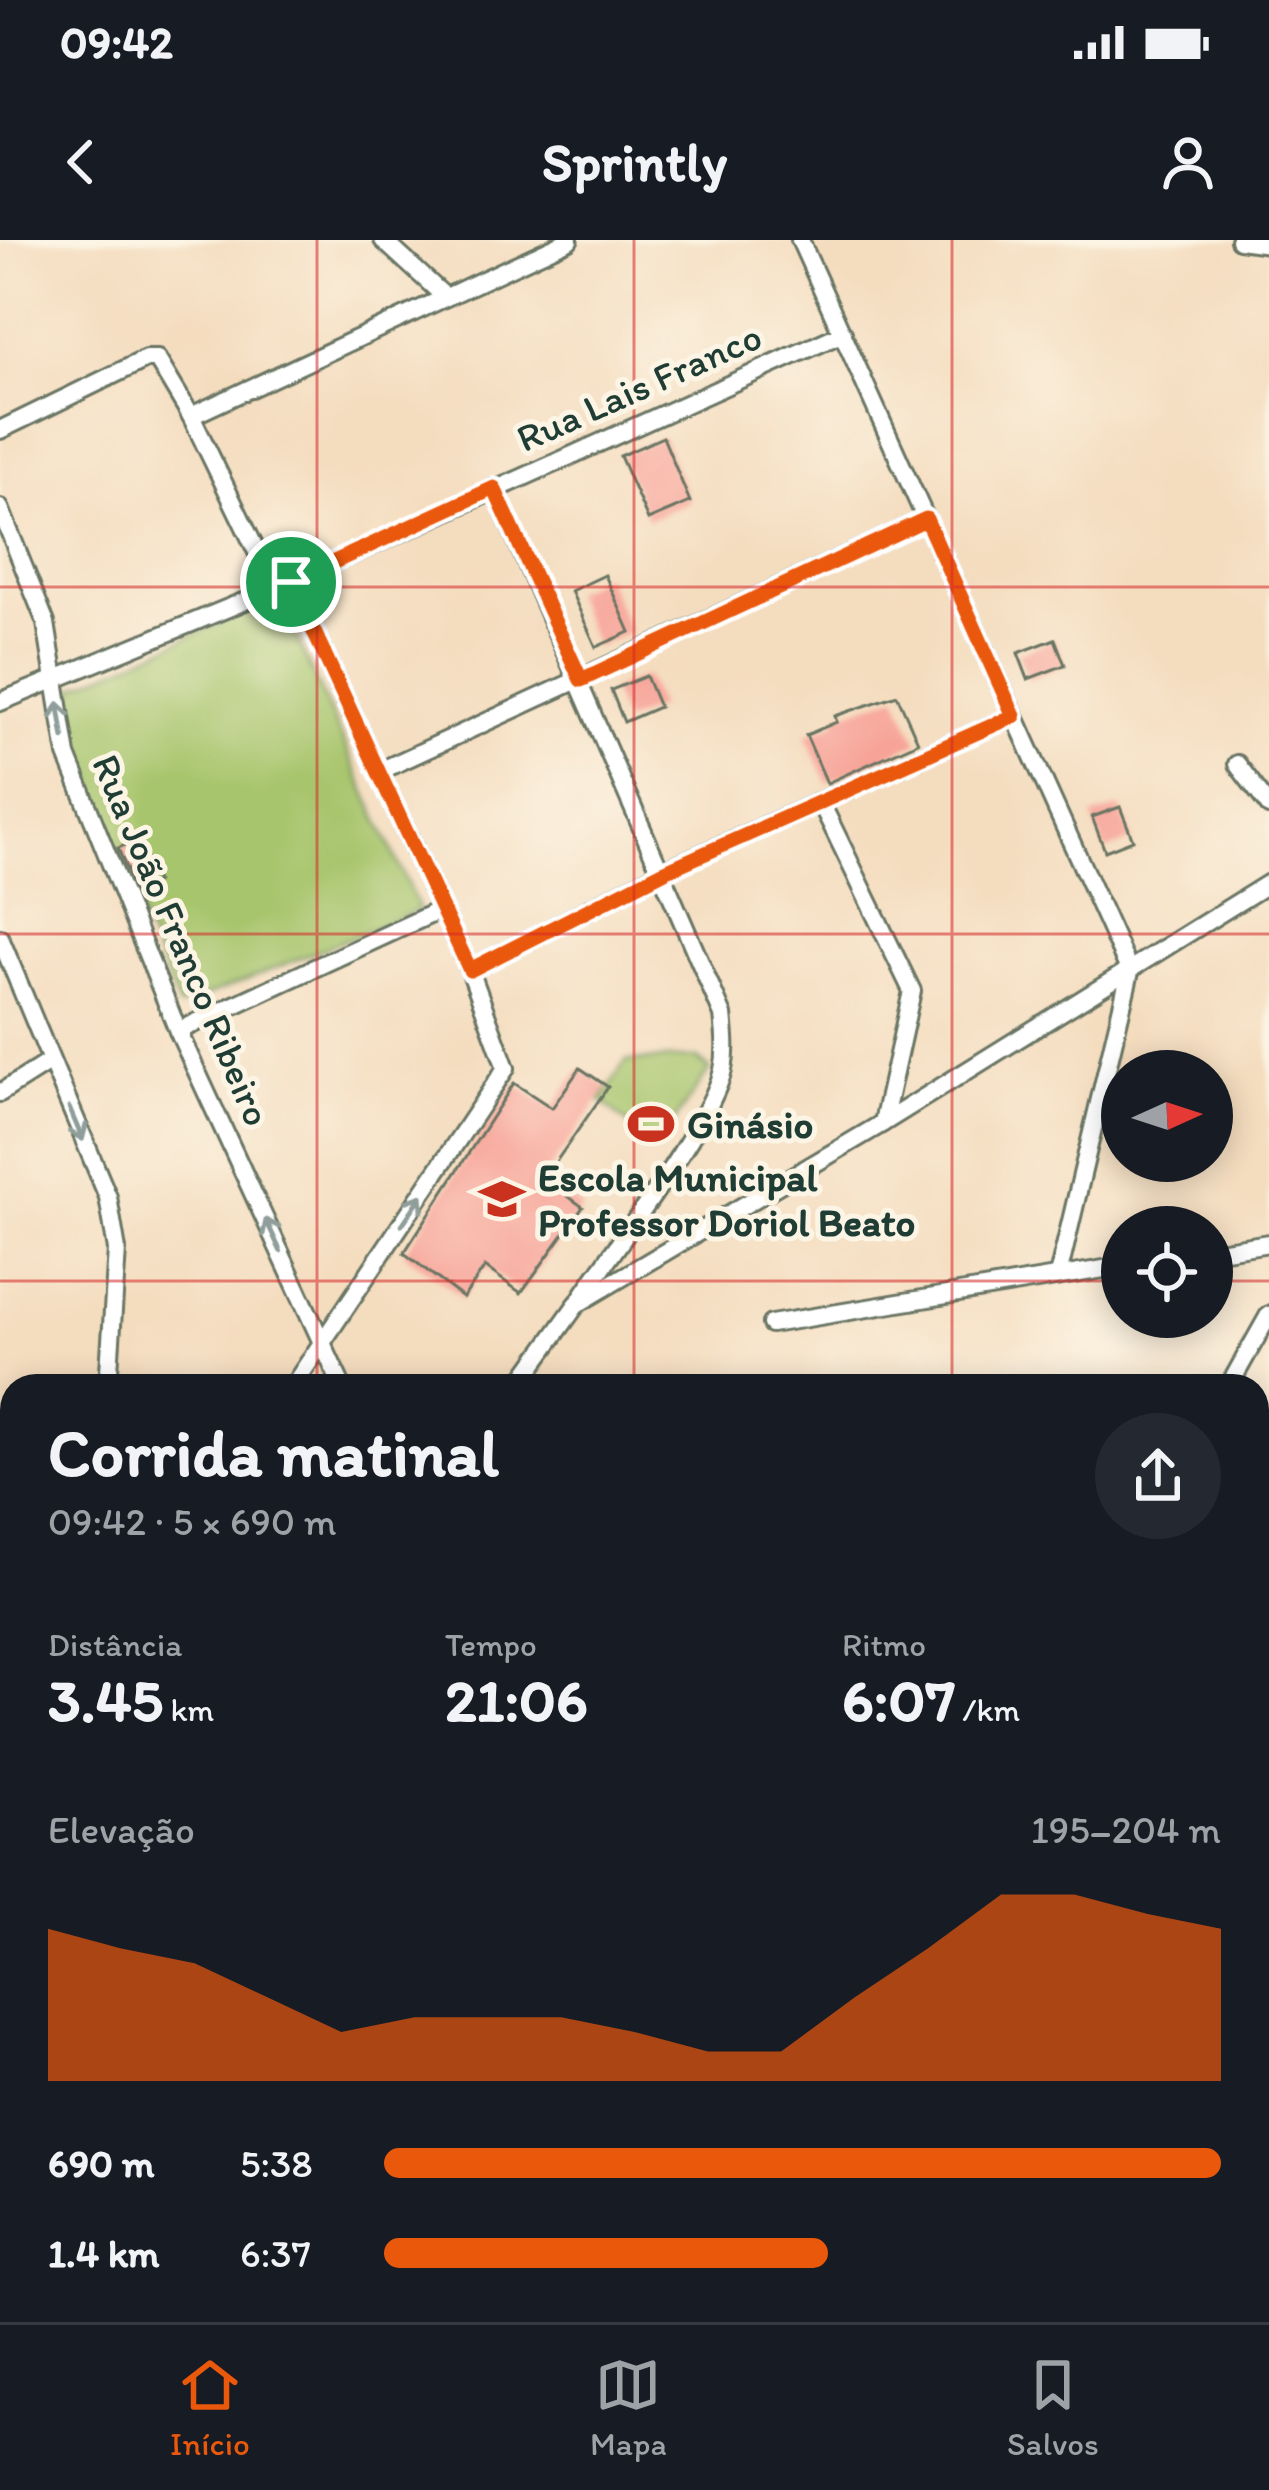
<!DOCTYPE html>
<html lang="pt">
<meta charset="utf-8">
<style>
body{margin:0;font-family:Itim,sans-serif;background:#242831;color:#f1f3f6;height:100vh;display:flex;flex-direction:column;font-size:45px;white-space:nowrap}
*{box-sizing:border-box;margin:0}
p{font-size:39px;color:#9ea1a6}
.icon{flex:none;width:66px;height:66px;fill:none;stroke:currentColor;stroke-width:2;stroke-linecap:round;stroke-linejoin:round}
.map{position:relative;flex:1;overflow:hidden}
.drawer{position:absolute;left:0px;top:1134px;width:1269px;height:948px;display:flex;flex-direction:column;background:#171b24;border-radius:36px 36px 0 0;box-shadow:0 6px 30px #0003}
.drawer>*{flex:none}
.needle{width:78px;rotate:87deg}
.buttons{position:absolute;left:1101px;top:810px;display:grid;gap:24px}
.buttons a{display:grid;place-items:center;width:132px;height:132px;border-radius:50%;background:#171b24;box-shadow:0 6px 30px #0003;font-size:60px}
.pin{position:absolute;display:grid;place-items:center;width:102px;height:102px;color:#fff;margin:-51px;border:6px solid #fff;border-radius:50%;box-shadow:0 3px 12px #0007}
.round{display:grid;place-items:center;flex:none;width:126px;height:126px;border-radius:63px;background:#242831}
.headline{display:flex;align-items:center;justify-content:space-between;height:204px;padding:0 48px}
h1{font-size:66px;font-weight:700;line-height:90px}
.metrics{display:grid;grid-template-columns:repeat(3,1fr);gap:18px;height:204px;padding:12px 48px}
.metrics div{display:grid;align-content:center}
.metrics b{font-size:60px;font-weight:700}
.metrics small{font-size:33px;font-weight:400}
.metrics p{font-size:33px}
.chart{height:336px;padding:24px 48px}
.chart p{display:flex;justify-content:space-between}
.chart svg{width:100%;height:216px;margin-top:12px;fill:#ea580c;opacity:.7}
ul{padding:0 48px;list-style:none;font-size:39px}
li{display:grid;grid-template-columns:192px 144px 1fr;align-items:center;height:90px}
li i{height:30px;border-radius:15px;background:#ea580c}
.status{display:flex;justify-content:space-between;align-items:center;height:84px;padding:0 60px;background:#171b24;direction:ltr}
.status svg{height:33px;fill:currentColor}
header{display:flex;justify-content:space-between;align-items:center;height:156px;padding:0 48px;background:#171b24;font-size:54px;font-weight:700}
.menu{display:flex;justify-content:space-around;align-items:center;height:168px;border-top:3px solid #363941;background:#171b24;font-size:33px;color:#9ea1a6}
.menu a{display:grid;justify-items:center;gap:6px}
.menu .current{color:#ea580c}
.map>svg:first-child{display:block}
.pitch{fill:#a7c56c;stroke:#638150;stroke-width:3}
.building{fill:#f7a397}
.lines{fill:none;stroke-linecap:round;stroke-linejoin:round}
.street-casing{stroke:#6a7564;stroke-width:22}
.street{stroke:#fff;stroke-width:16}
.oneway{stroke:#8f9e9a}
.route-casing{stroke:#fff;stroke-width:24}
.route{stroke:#ea580c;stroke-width:15}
.grid{fill:none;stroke:#d62828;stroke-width:3;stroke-opacity:0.55}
.labels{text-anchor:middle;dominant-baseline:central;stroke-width:10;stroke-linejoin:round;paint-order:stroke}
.street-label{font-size:39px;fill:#1f3d34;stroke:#fcf5e5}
.poi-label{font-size:39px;font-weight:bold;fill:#1f3d34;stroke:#fcf5e5;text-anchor:start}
</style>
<div class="status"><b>09:42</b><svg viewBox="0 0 49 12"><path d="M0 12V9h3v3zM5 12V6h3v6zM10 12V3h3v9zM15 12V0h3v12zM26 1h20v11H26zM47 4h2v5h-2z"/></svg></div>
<header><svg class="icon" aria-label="back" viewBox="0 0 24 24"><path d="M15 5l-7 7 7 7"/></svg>Sprintly<svg class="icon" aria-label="person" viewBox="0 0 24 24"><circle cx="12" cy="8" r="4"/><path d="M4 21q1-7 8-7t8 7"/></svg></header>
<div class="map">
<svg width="1269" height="2082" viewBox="0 0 1269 2082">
<rect width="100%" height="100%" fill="#fcf5e5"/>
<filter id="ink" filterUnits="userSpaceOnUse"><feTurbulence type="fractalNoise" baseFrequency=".00833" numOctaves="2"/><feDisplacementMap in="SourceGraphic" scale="24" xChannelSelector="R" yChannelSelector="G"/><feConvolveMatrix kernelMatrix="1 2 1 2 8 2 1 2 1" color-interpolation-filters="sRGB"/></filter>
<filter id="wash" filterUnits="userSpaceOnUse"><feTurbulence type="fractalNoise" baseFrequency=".004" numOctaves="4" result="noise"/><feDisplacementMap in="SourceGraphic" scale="48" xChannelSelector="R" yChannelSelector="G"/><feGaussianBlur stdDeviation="2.7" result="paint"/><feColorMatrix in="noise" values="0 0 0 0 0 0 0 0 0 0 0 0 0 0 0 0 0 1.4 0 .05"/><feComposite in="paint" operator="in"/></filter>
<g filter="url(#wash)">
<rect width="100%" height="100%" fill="#f4dcbe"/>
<g class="pitch">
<path d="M258,366L286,375L419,670L179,767L76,524L63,477L75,447Z"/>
<path d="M696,818L710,829L656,908L601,861L626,821Z"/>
<path d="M12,1951V2070H243L237,2082H0V1965Z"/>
</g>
<g id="blocks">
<g class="building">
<path d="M663,197L690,262L648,280L620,216Z"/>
<path d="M605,335L630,392L596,407L571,351Z"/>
<path d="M1055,399L1065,425L1028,439L1018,413Z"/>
<path d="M646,436L659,467L624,482L611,450Z"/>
<path d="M897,455L918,502L827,543L806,495L837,482L835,476Z"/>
<path d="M1120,567L1133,600L1105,611L1092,577Z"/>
<path d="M139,599L156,642L135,651L118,608Z"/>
<path d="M580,828L608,847L544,939L583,967L521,1053L485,1027L463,1058L404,1013L514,843L552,868Z"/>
</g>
</g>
</g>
<g filter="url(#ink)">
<use href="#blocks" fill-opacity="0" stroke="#6a7564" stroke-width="3"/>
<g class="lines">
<g class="street-casing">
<g id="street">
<path d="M383,0L443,55"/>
<path d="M800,0L1130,732L1058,1036"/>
<path d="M1239,0L1269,4"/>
<path d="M191,176L569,0"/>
<path d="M0,190L146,119H157L191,176L275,349"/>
<path d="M494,248L723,775C725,794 727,811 723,830C711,883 615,1007 581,1058"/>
<path d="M0,268L46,383L67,515L178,791L342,1146"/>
<path d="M291,342L470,730L506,828L293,1146"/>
<path d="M0,462L291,342L843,93"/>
<path d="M1237,524L1269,566"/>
<path d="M380,531L926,279"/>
<path d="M821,563L912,751L883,883"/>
<path d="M0,698L108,957L117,1010L108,1146"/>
<path d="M470,730L663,631L1014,476"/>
<path d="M178,791L440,670"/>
<path d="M0,853L49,822"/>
<path d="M1212,1012L1269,1003"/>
<path d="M771,1084L1122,1026"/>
<path d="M518,1146L577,1064L883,883L1269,643"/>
<path d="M1229,1146L1269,1075"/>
<path d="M0,1202L12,1200"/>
<path d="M0,1226L12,1265"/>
<path d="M1257,1374H1269"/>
<path d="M0,1509L12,1523"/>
<path d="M1257,1606H1269"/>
<path d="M0,1788L12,1796"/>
<path d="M0,1820L12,1828"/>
<path d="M1257,1895L1269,1896"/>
<path d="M0,1941L12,1926"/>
<path d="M507,2070V2082"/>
<path d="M828,2070L829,2082"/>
<path d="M341,2082L347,2070"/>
<path d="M1098,2082V2070"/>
</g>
</g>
<use href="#street" class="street"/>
</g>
<defs><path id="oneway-shaft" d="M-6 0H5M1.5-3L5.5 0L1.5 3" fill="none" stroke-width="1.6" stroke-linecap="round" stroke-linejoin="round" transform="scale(3)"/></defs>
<g class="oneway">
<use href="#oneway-shaft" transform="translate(61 480) rotate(-99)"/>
<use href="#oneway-shaft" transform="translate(76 884) rotate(67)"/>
<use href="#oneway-shaft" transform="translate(412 970) rotate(-56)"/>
<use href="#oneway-shaft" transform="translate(273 995) rotate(-115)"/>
</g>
</g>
<g class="lines" filter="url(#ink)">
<g class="route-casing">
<path id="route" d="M494,248L581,440L926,279L1014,476L663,632L470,730L291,342Z"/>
</g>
<use href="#route" class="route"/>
</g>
<path class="grid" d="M317,0V1146M634,0V1146M952,0V1146M0,347H1269M0,694H1269M0,1041H1122M1212,1041H1269M0,1388H12M1257,1388H1269M0,1735H12M1257,1735H1269M317,2070V2082M634,2070V2082M952,2070V2082"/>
<defs>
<g id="stadium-bare" transform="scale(3.6)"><path d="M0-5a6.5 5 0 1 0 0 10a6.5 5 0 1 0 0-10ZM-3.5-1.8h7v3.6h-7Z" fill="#c8321e" stroke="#fcf5e5" stroke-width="2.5" paint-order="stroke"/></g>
<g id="school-bare" transform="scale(3.6)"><path d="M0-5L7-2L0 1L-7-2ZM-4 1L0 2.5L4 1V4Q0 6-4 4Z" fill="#c8321e" stroke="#fcf5e5" stroke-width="2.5" paint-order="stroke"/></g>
</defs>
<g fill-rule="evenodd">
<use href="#stadium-bare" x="651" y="884"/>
<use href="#school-bare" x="502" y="959"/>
</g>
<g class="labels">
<g class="street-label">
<text transform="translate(639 147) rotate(-24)">Rua Lais Franco</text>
<text transform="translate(182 700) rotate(67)">Rua João Franco Ribeiro</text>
</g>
<g class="poi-label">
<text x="687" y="884">Ginásio</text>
<text x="538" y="937">Escola Municipal<tspan x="538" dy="45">Professor Doriol Beato</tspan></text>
</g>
</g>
</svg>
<div class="buttons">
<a><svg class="needle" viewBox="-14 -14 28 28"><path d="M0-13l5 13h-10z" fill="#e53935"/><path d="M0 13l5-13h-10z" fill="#9ea1a6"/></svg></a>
<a><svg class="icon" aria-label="locate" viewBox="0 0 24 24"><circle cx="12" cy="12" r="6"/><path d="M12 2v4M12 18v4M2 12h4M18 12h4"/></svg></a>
</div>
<div class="pin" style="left:291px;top:342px;background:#1e9e55"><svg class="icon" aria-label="arrive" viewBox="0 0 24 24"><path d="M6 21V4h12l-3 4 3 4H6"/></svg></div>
<section class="drawer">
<div class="headline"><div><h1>Corrida matinal</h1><p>09:42 · 5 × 690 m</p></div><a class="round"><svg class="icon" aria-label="share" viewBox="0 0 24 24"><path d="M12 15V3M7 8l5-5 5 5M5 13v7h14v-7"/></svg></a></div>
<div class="metrics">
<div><p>Distância</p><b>3.45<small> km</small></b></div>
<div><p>Tempo</p><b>21:06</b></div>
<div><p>Ritmo</p><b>6:07<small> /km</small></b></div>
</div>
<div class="chart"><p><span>Elevação</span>195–204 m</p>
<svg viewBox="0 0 160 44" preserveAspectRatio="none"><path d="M0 44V13L10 17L20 20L30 27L40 34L50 31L60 31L70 31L80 34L90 38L100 38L110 27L120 17L130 6L140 6L150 10L160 13V44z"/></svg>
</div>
<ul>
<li><b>690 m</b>5:38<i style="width:100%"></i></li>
<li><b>1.4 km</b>6:37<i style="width:53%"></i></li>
</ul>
</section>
</div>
<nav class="menu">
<a class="current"><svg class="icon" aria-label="home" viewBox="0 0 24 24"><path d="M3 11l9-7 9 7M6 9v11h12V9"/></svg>Início</a>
<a><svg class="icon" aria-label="map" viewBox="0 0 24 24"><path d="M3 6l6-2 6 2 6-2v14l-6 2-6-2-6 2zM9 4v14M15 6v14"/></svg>Mapa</a>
<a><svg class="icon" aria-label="saved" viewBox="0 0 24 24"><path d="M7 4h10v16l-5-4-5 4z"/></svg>Salvos</a>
</nav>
